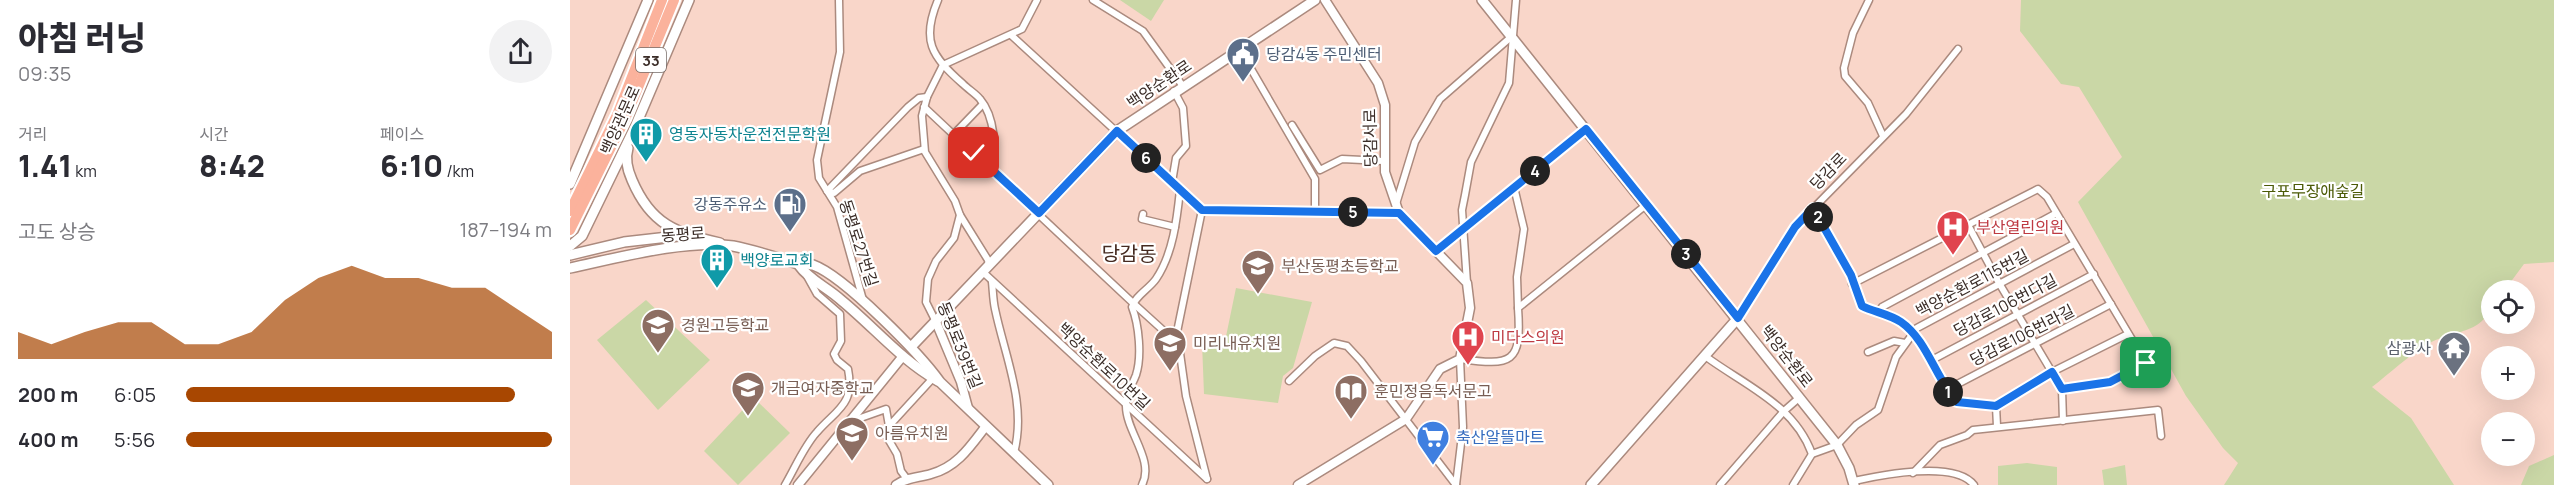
<!DOCTYPE html>
<html lang="ko">
<meta charset="utf-8">
<style>
body{margin:0;font-family:Manrope,"Noto Sans KR",sans-serif;background:#f2f2f3;color:#2b2b33;height:100vh;display:flex;flex-direction:column;font-size:22px;white-space:nowrap}
*{box-sizing:border-box;margin:0}
p{font-size:20px;color:#7c7c81}
.icon{flex:none;width:33px;height:33px;fill:none;stroke:currentColor;stroke-width:2;stroke-linecap:round;stroke-linejoin:round}
.map{position:relative;flex:1;overflow:hidden}
.sheet{display:flex;flex-direction:column;background:#fff;width:570px}
.sheet>*{flex:none}
.buttons{position:absolute;left:1911px;top:280px;display:grid;gap:12px}
.buttons a{display:grid;place-items:center;width:54px;height:54px;border-radius:50%;background:#fff;box-shadow:0 6px 24px #0002;font-size:30px}
.pin{position:absolute;display:grid;place-items:center;width:51px;height:51px;color:#fff;margin:-26px;border-radius:12px;box-shadow:0 3px 9px #0006}
.km{position:absolute;width:30px;height:30px;margin:-15px;border-radius:50%;background:#222;color:#fff;font-size:16px;line-height:30px;text-align:center}
.round{display:grid;place-items:center;flex:none;width:63px;height:63px;border-radius:32px;background:#f2f2f3}
.head{display:flex;align-items:center;justify-content:space-between;height:102px;padding:0 18px}
h1{font-size:33px;font-weight:800;line-height:45px}
.metrics{display:grid;grid-template-columns:repeat(3,1fr);gap:9px;height:102px;padding:6px 18px}
.metrics div{display:grid;align-content:center}
.metrics b{font-size:30px;font-weight:800}
.metrics small{font-size:16px;font-weight:400}
.metrics p{font-size:16px}
.chart{height:168px;padding:12px 18px}
.chart p{display:flex;justify-content:space-between}
.chart svg{width:100%;height:108px;margin-top:6px;fill:#a84701;opacity:.7}
ul{padding:0 18px;list-style:none;font-size:20px}
li{display:grid;grid-template-columns:96px 72px 1fr;align-items:center;height:45px}
li i{height:15px;border-radius:8px;background:#a84701}
main{display:flex;flex:1;min-height:0}
.map>svg:first-child{display:block}
.green{fill:#cad7a6}
.lines{fill:none;stroke-linecap:round;stroke-linejoin:round}
.minor-casing{stroke:#ab8a7e;stroke-width:9}
.tertiary-casing{stroke:#ab8a7e;stroke-width:11}
.secondary-casing{stroke:#ab8a7e;stroke-width:12}
.trunk-casing{stroke:#fff;stroke-width:14}
.minor{stroke:#fff;stroke-width:6}
.tertiary{stroke:#fff;stroke-width:8}
.secondary{stroke:#fff;stroke-width:9}
.trunk{stroke:#fbb29c;stroke-width:10}
.route-casing{stroke:#fff;stroke-width:12}
.route{stroke:#1a73e8;stroke-width:8}
.labels{text-anchor:middle;dominant-baseline:central;stroke-width:4.5;stroke-linejoin:round;paint-order:stroke}
.shield{fill:#fff;stroke:#766c68;stroke-width:1.5}
.shield-label{font-size:15px;font-weight:bold;fill:#3b2d28}
.service-label{font-size:16px;fill:#4e5e75;stroke:#fff;text-anchor:start}
.street-label{font-size:16px;fill:#3b2d28;stroke:#fff}
.culture-label{font-size:16px;fill:#0d838f;stroke:#fff;text-anchor:start}
.park-label{font-size:16px;fill:#4b5a06;stroke:#fff}
.health-label{font-size:16px;fill:#be3a42;stroke:#fff;text-anchor:start}
.education-label{font-size:16px;fill:#785e54;stroke:#fff;text-anchor:start}
.worship-label{font-size:16px;fill:#5b616d;stroke:#fff;text-anchor:end}
.shop-label{font-size:16px;fill:#366cbe;stroke:#fff;text-anchor:start}
.quarter-label{font-size:20px;fill:#462b21;stroke:#fff}
</style>
<main>
<section class="sheet">
<div class="head"><div><h1>아침 러닝</h1><p>09:35</p></div><a class="round"><svg class="icon" aria-label="share" viewBox="0 0 24 24"><path d="M12 15V3M7 8l5-5 5 5M5 13v7h14v-7"/></svg></a></div>
<div class="metrics">
<div><p>거리</p><b>1.41<small> km</small></b></div>
<div><p>시간</p><b>8:42</b></div>
<div><p>페이스</p><b>6:10<small> /km</small></b></div>
</div>
<div class="chart"><p><span>고도 상승</span>187–194 m</p>
<svg viewBox="0 0 160 44" preserveAspectRatio="none"><path d="M0 44V33L10 38L20 33L30 29L40 29L50 38L60 38L70 33L80 20L90 11L100 6L110 11L120 11L130 15L140 15L150 24L160 33V44z"/></svg>
</div>
<ul>
<li><b>200 m</b>6:05<i style="width:90%"></i></li>
<li><b>400 m</b>5:56<i style="width:100%"></i></li>
</ul>
</section>
<div class="map">
<svg width="1984" height="485" viewBox="0 0 1984 485">
<rect width="100%" height="100%" fill="#f9d6c9"/>
<g class="green">
<path d="M550,0H594L581,21Z"/>
<path d="M1451,0H1984V262L1954,264L1934,291H1922C1922,336 1888,327 1858,344C1838,356 1820,373 1802,387L1841,418L1884,485H1654L1668,463L1653,448L1616,396L1508,202L1552,157L1509,87L1491,84L1450,31Z"/>
<path d="M666,288L742,302L723,368L713,376L708,403L634,394L632,343L654,346Z"/>
<path d="M76,300L140,360L88,410L27,340Z"/>
<path d="M184,398L220,433L168,485L134,451Z"/>
<path d="M1984,455V485H1951L1959,466Z"/>
<path d="M1457,463L1487,467V485H1428V466Z"/>
<path d="M1555,465L1557,485H1534L1532,470Z"/>
</g>
<g class="lines">
<g class="minor-casing">
<g id="minor">
<path d="M269,0L270,52L247,160L249,178L267,207L293,300"/>
<path d="M368,0C351,40 361,56 393,84C398,89 406,94 410,99C426,118 425,149 424,171"/>
<path d="M523,0L573,31L612,85"/>
<path d="M1299,0L1283,33L1274,68L1275,76L1298,103L1313,136"/>
<path d="M441,35L632,210L829,213"/>
<path d="M670,50L745,179V212"/>
<path d="M354,107L563,303L595,332H607"/>
<path d="M722,125L750,170L772,159L813,161"/>
<path d="M384,134L413,104"/>
<path d="M602,182L606,158L616,146L613,108L604,91"/>
<path d="M944,187L954,229L947,277L948,308"/>
<path d="M257,191L338,107L349,98L357,97"/>
<path d="M258,191L264,193L290,171L354,149"/>
<path d="M826,204L845,142L870,99L941,37"/>
<path d="M1243,208L1281,275L1292,306C1304,312 1319,314 1330,322C1357,340 1365,379 1387,402L1426,406L1482,372L1558,334"/>
<path d="M632,210L607,332L616,396L637,479"/>
<path d="M573,214L572,219L605,227"/>
<path d="M390,215L418,260L419,266"/>
<path d="M1398,225L1429,283L1492,389"/>
<path d="M866,251L1016,129"/>
<path d="M414,273L637,479"/>
<path d="M422,282C423,291 423,300 425,309C435,357 457,404 444,453"/>
<path d="M897,283L892,210L895,195L901,162L939,83L946,0"/>
<path d="M1282,284L1468,189L1477,197L1576,363L1540,382L1492,389L1493,421"/>
<path d="M1308,312L1312,307L1485,214"/>
<path d="M1168,318L1225,227L1336,114L1388,49"/>
<path d="M366,322L356,302L358,279L366,261L384,238L390,215L385,201L355,152L352,116L357,97L373,65L452,29L467,0"/>
<path d="M1298,352L1324,341L1335,343"/>
<path d="M1135,356C1174,385 1224,404 1242,454"/>
<path d="M1360,361L1524,274"/>
<path d="M719,381L745,356L764,343L777,346L791,361L886,485"/>
<path d="M1376,390L1541,304"/>
<path d="M1426,406L1427,426"/>
<path d="M282,421L316,409L319,426L317,437L327,454L331,471L337,479"/>
<path d="M319,426L363,378"/>
<path d="M1343,473L1370,445L1397,435L1403,430L1588,410L1591,436"/>
<path d="M1284,481C1311,475 1385,460 1404,485"/>
<path d="M215,485C225,468 234,446 247,432C267,409 285,405 278,369L267,360L264,354L271,341L270,314L247,294L237,276"/>
<path d="M572,485C585,460 556,432 556,406C555,394 562,386 566,375C572,357 569,325 562,307C565,296 579,289 586,279C603,254 607,219 610,190"/>
<path d="M886,485L893,427L890,359C942,366 952,364 948,308L1076,205"/>
<path d="M1150,485L1214,411L1230,397"/>
<path d="M1223,485L1242,454L1267,445L1286,425L1308,410L1326,357L1347,328L1504,244"/>
</g>
</g>
<g class="tertiary-casing">
<g id="tertiary">
<path d="M366,322L391,382L398,408"/>
<path d="M228,485L333,356"/>
<path d="M326,485C337,477 348,478 361,474C387,467 400,447 416,426"/>
<path d="M728,485L836,419L870,369L890,359L900,308L897,283L829,213L815,172V105L808,83L755,0"/>
</g>
</g>
<g class="secondary-casing">
<g id="secondary">
<path d="M912,0L1267,445L1279,468L1284,485"/>
<path d="M58,148C55,158 58,171 62,180C81,225 106,233 150,243"/>
<path d="M0,184L78,0"/>
<path d="M0,246L12,236L65,127L119,0"/>
<path d="M0,255L54,242L116,235"/>
<path d="M228,264C239,280 257,287 271,300C304,327 331,360 368,381"/>
<path d="M0,268C47,258 116,239 163,246C184,250 204,257 225,263C231,265 237,263 243,265C274,276 350,354 370,382L478,485"/>
<path d="M341,347L547,131L745,0"/>
<path d="M1021,485L1168,318"/>
</g>
</g>
<g class="trunk-casing">
<g id="trunk">
<path d="M0,211L47,115L92,0"/>
<path d="M0,230L55,119L104,0"/>
</g>
</g>
<use href="#minor" class="minor"/>
<use href="#tertiary" class="tertiary"/>
<use href="#secondary" class="secondary"/>
<use href="#trunk" class="trunk"/>
</g>
<g class="lines">
<g class="route-casing">
<path id="route" d="M404,153L469,213L547,131L632,210L829,213L866,251L1016,129L1168,318L1225,227L1243,208L1281,275L1292,306C1304,312 1319,314 1331,322C1357,340 1366,379 1387,402L1426,406L1482,372L1492,389L1540,382L1576,363"/>
</g>
<use href="#route" class="route"/>
</g>
<defs>
<g id="civic-pin" transform="scale(1.725)"><path d="M0 17L-7.5 6A9.5 9.5 0 1 1 7.5 6Z" fill="#5c6f8a" stroke="#fff"/><path d="M-.6-6.5H3V-4.5H.6V-3L4-1V1h2V6H-6V1h2V-1L-.6-3ZM-1.2 2.5V6h2.4V2.5Z" fill="#fff"/></g>
<g id="building-pin" transform="scale(1.725)"><path d="M0 17L-7.5 6A9.5 9.5 0 1 1 7.5 6Z" fill="#0f9aa8" stroke="#fff"/><path d="M-4-6H4V6H1V3H-1V6H-4ZM-2.5-4.3h1.7v1.8h-1.7ZM.8-4.3h1.7v1.8H.8ZM-2.5-1h1.7V.8h-1.7ZM.8-1h1.7V.8H.8Z" fill="#fff"/></g>
<g id="fuel-pin" transform="scale(1.725)"><path d="M0 17L-7.5 6A9.5 9.5 0 1 1 7.5 6Z" fill="#5c6f8a" stroke="#fff"/><path d="M-5.5-6h7V0h2V4h1.3V-2.5L3-4.5l.8-.8L6-3V5H2.5V1h-1V6h-7ZM-4.2-4.7v3.2H.2V-4.7Z" fill="#fff"/></g>
<g id="hospital-pin" transform="scale(1.725)"><path d="M0 17L-7.5 6A9.5 9.5 0 1 1 7.5 6Z" fill="#e0444e" stroke="#fff"/><path d="M-5-5h3v3.5h4V-5h3V5h-3V1.5h-4V5h-3Z" fill="#fff"/></g>
<g id="school-pin" transform="scale(1.725)"><path d="M0 17L-7.5 6A9.5 9.5 0 1 1 7.5 6Z" fill="#8d6e63" stroke="#fff"/><path d="M0-5L7-2L0 1L-7-2ZM-4 1L0 2.5L4 1V4Q0 6-4 4Z" fill="#fff"/></g>
<g id="temple-pin" transform="scale(1.725)"><path d="M0 17L-7.5 6A9.5 9.5 0 1 1 7.5 6Z" fill="#6b7280" stroke="#fff"/><path d="M0-6L5-2H3V0L6.5 2.5H4V6H1.5V3h-3V6H-4V2.5H-6.5L-3 0V-2H-5Z" fill="#fff"/></g>
<g id="library-pin" transform="scale(1.725)"><path d="M0 17L-7.5 6A9.5 9.5 0 1 1 7.5 6Z" fill="#8d6e63" stroke="#fff"/><path d="M-6-4Q-3-5.5-.7-3.5V5Q-3 3-6 4ZM6-4Q3-5.5 .7-3.5V5Q3 3 6 4Z" fill="#fff"/></g>
<g id="supermarket-pin" transform="scale(1.725)"><path d="M0 17L-7.5 6A9.5 9.5 0 1 1 7.5 6Z" fill="#3f7fe0" stroke="#fff"/><path d="M-6-5.5h2.5l.6 2H6L4.5 2H-2.5L-4.4-4H-6ZM-1.5 3.2a1.3 1.3 0 1 0 .1 0ZM3 3.2a1.3 1.3 0 1 0 .1 0Z" fill="#fff"/></g>
</defs>
<g fill-rule="evenodd">
<use href="#civic-pin" x="673" y="54"/>
<use href="#building-pin" x="76" y="134"/>
<use href="#fuel-pin" x="220" y="204"/>
<use href="#hospital-pin" x="1383" y="227"/>
<use href="#building-pin" x="147" y="260"/>
<use href="#school-pin" x="688" y="266"/>
<use href="#school-pin" x="88" y="325"/>
<use href="#hospital-pin" x="898" y="337"/>
<use href="#school-pin" x="600" y="343"/>
<use href="#temple-pin" x="1884" y="348"/>
<use href="#school-pin" x="178" y="388"/>
<use href="#library-pin" x="781" y="391"/>
<use href="#school-pin" x="282" y="433"/>
<use href="#supermarket-pin" x="863" y="437"/>
</g>
<g class="labels">
<rect class="shield" x="66" y="48" width="30" height="24" rx="4.5"/>
<g class="shield-label">
<text x="81" y="60">33</text>
</g>
<g class="service-label">
<text x="696" y="54">당감4동 주민센터</text>
<text x="197" y="204" text-anchor="end">강동주유소</text>
</g>
<g class="street-label">
<text transform="translate(589 84) rotate(-34)">백양순환로</text>
<text transform="translate(50 120) rotate(-66)">백양관문로</text>
<text transform="translate(800 138) rotate(-91)">당감서로</text>
<text transform="translate(1258 171) rotate(-46)">당감로</text>
<text transform="translate(113 234) rotate(-4)">동평로</text>
<text transform="translate(289 243) rotate(72)">동평로27번길</text>
<text transform="translate(1402 283) rotate(-28)">백양순환로115번길</text>
<text transform="translate(1435 305) rotate(-28)">당감로106번다길</text>
<text transform="translate(1452 335) rotate(-27)">당감로106번라길</text>
<text transform="translate(390 345) rotate(68)">동평로39번길</text>
<text transform="translate(1217 356) rotate(52)">백양순환로</text>
<text transform="translate(534 366) rotate(43)">백양순환로10번길</text>
</g>
<g class="culture-label">
<text x="99" y="134">영동자동차운전전문학원</text>
<text x="170" y="260">백양로교회</text>
</g>
<g class="park-label">
<text x="1743" y="191">구포무장애숲길</text>
</g>
<g class="health-label">
<text x="1406" y="227">부산열린의원</text>
<text x="921" y="337">미다스의원</text>
</g>
<g class="education-label">
<text x="711" y="266">부산동평초등학교</text>
<text x="111" y="325">경원고등학교</text>
<text x="623" y="343">미리내유치원</text>
<text x="201" y="388">개금여자중학교</text>
<text x="804" y="391">훈민정음독서문고</text>
<text x="305" y="433">아름유치원</text>
</g>
<g class="worship-label">
<text x="1861" y="348">삼광사</text>
</g>
<g class="shop-label">
<text x="886" y="437">축산알뜰마트</text>
</g>
<g class="quarter-label">
<text x="559" y="253">당감동</text>
</g>
</g>
</svg>
<div class="buttons">
<a><svg class="icon" aria-label="locate" viewBox="0 0 24 24"><circle cx="12" cy="12" r="6"/><path d="M12 2v4M12 18v4M2 12h4M18 12h4"/></svg></a>
<a>+</a>
<a>−</a>
</div>
<div class="pin" style="left:1576px;top:363px;background:#1e9e55"><svg class="icon" aria-label="arrive" viewBox="0 0 24 24"><path d="M6 21V4h12l-3 4 3 4H6"/></svg></div>
<div class="pin" style="left:404px;top:153px;background:#d93025"><svg class="icon" aria-label="check" viewBox="0 0 24 24"><path d="M5 12l5 5 9-10"/></svg></div>
<b class="km" style="left:1378px;top:392px">1</b>
<b class="km" style="left:1248px;top:217px">2</b>
<b class="km" style="left:1116px;top:254px">3</b>
<b class="km" style="left:965px;top:171px">4</b>
<b class="km" style="left:783px;top:212px">5</b>
<b class="km" style="left:576px;top:158px">6</b>
</div>
</main>
